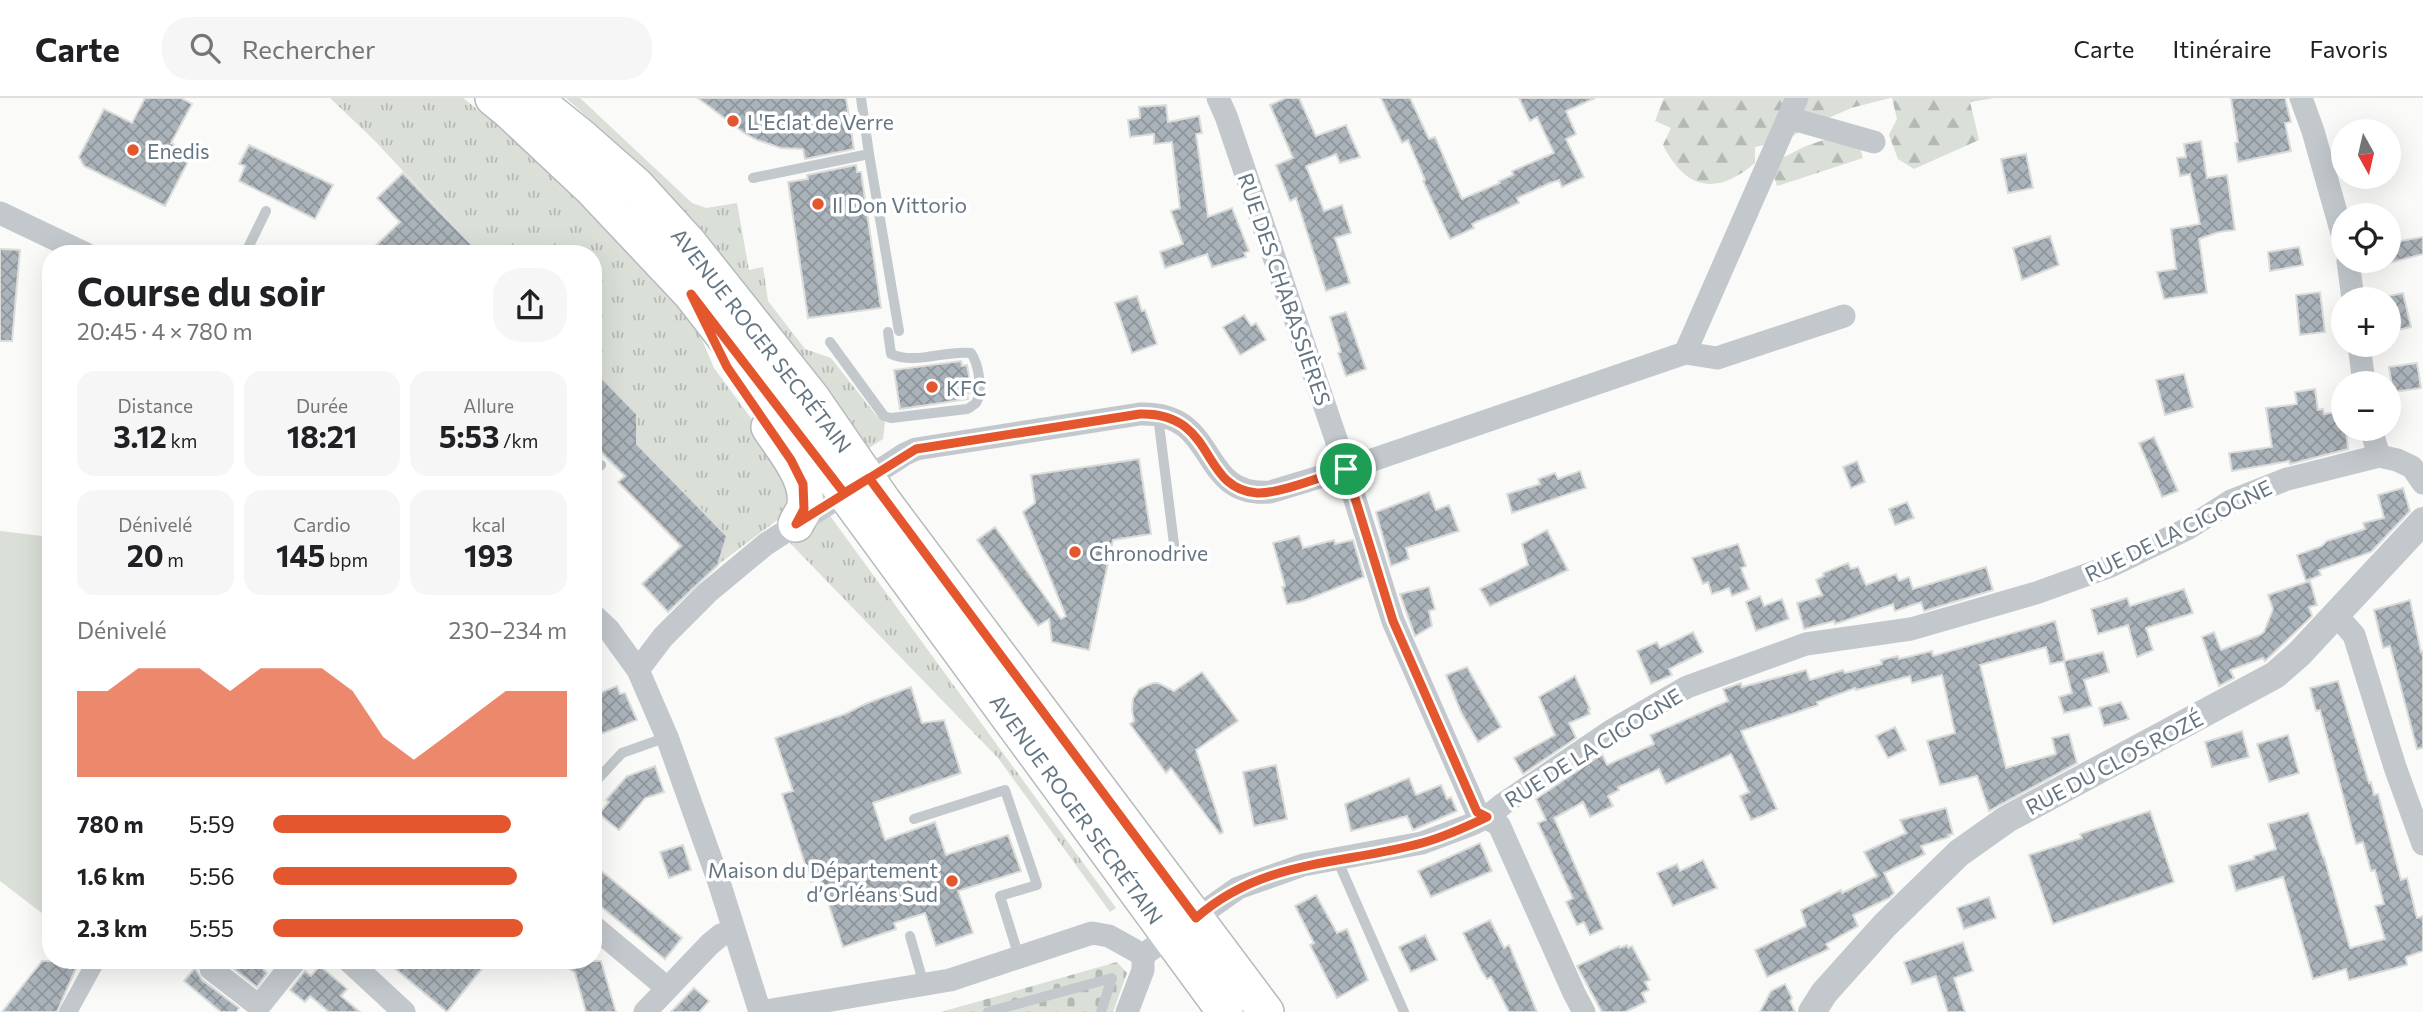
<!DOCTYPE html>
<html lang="fr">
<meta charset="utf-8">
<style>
body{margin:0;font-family:Commissioner,sans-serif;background:#f6f6f6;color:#202124;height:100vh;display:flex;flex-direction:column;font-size:26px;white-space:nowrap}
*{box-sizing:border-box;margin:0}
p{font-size:23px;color:#757577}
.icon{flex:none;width:38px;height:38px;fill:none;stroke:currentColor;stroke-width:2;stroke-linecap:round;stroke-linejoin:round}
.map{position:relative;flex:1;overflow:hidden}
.sheet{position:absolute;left:42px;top:147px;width:560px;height:724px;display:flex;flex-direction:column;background:#fff;border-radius:28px;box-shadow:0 7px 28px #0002}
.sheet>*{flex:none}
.needle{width:46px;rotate:172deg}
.tools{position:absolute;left:2331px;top:21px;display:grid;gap:14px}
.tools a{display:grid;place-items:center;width:70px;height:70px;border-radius:50%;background:#fff;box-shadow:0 7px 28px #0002;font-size:35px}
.pin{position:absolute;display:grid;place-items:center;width:60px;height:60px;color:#fff;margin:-30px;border:4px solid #fff;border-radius:50%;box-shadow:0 2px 7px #0007}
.round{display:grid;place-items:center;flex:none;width:74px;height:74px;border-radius:28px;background:#f6f6f6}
.overview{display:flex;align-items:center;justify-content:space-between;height:119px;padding:0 35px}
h1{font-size:38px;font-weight:700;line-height:52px}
.metrics{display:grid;grid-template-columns:repeat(3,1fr);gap:10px;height:119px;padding:7px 35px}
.metrics div{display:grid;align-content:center;border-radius:18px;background:#f6f6f6;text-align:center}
.metrics b{font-size:30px;font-weight:700}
.metrics small{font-size:19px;font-weight:400}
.metrics p{font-size:19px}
.chart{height:196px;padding:14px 35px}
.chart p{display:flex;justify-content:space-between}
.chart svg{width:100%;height:126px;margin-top:7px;fill:#e4572e;opacity:.7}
ul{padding:0 35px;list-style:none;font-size:23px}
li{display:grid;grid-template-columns:112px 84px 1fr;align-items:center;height:52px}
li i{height:18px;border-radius:9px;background:#e4572e}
header{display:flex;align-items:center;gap:42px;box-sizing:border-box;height:98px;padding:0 35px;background:#fff;border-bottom:2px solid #e0e0e0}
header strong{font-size:33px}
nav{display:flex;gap:38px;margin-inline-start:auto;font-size:24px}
.search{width:490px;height:63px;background:#f6f6f6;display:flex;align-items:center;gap:18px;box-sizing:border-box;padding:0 24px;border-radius:28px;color:#757577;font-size:26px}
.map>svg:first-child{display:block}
.grass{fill:url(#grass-tufts)}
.forest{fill:url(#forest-firs)}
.cemetery{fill:url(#cemetery-stones)}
.park{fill:#dadfd7}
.building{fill:url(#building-cross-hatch);stroke:#dcdcda;stroke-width:2}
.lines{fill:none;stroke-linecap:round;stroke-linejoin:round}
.primary-casing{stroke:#b5babe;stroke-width:38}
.service{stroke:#c3c8cc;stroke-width:10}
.pedestrian{stroke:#c3c8cc;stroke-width:18}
.minor{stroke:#c3c8cc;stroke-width:23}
.tertiary{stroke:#c3c8cc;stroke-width:28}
.primary{stroke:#fff;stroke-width:35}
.route-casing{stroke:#fff;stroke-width:14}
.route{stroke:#e4572e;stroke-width:9}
.poi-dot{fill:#e4572e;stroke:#fff;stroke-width:2.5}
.labels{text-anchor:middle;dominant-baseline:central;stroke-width:7;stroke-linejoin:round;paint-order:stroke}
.poi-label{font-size:21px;fill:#657683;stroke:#fff;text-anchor:start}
.street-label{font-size:21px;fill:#657683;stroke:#fff}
</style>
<header>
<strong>Carte</strong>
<div class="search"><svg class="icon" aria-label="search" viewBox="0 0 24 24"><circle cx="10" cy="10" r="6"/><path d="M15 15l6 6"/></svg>Rechercher</div>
<nav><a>Carte</a><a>Itinéraire</a><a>Favoris</a></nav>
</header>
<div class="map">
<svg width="2423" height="914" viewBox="0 0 2423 914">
<defs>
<pattern id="grass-tufts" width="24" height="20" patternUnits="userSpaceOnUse" patternTransform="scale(1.75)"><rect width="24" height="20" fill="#dadfd7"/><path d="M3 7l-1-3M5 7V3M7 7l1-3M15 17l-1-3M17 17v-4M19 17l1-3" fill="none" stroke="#b4b9b4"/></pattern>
<pattern id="forest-firs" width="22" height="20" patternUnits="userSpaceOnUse" patternTransform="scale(1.75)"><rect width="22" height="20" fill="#dadfd7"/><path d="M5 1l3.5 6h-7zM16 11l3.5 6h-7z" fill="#b4b9b4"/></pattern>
<pattern id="cemetery-stones" width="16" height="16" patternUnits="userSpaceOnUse" patternTransform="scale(1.75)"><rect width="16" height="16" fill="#dadfd7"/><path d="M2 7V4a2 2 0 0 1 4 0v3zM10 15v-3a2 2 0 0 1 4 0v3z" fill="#b4b9b4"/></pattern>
<pattern id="building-cross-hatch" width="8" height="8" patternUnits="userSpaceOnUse" patternTransform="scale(1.75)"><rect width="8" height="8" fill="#aab3b9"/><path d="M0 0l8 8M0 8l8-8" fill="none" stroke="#8e969c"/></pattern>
</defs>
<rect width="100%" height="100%" fill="#fafaf8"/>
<g class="grass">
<path d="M330,0H463L573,87L690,213L714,270L776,354L795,393L788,414L719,466L727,438L637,346V316L593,271V156H481L374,42Z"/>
<path d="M566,0H580L692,105L706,110L737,105L749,172L763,169L768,203L805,251L831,260L876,317L885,324L883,341L863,354L604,34Z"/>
<path d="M828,415L1116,810L1110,814L998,660L790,445Z"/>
</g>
<g class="forest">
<path d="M1664,0H1890L1851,10L1815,26L1785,42L1755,49V65C1716,98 1686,92 1663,47L1671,30L1655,23Z"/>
<path d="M1892,0H1995L1970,4L1979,42L1914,71L1898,61L1889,37L1897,21Z"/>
<path d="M1847,34L1860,50L1863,60L1777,88L1770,66L1806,48Z"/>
</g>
<path class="cemetery" d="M1117,864L1127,875L1113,914H941Z"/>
<path class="park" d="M0,433L51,439V822L0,783Z"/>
<g class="building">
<path d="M145,0H181L192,6L171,45L192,56L165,108L84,68L79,59L104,11L132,25Z"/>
<path d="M698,0H846L854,51L805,61L803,51L781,50L757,42L744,35Z"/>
<path d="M1286,0H1299L1316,38L1346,27L1360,59L1340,65L1336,56L1306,68L1324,113L1342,107L1351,135L1335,140L1350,185L1326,193L1296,100L1290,103L1276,67L1293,60L1270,7Z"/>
<path d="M1381,0H1410L1429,41L1435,39L1462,101L1500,85L1499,83L1513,77L1512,73L1554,55L1537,19L1530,23L1519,0H1595L1566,13L1576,36L1566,41L1584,79L1562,89L1559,82L1550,85L1517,100L1519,105L1472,126L1474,130L1450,141L1423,83L1425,82L1408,42L1402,45Z"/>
<path d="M2231,0H2285L2291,24L2285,25L2291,53L2238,64L2235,45L2238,44Z"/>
<path d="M1166,7L1168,24L1199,18L1202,35L1196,36L1208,119L1232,110L1249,153L1244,155L1246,159L1212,169L1207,156L1165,170L1160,154L1183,146L1171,113L1180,110L1172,44L1154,46V36L1130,39L1128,22L1140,20L1139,9Z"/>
<path d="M2201,43L2207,80L2227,77L2235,132L2219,134L2199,141L2207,195L2164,201L2157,174L2176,171L2171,131L2200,126L2190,76L2180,78L2177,60L2186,59L2184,46Z"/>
<path d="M249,47L333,87L315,121L239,83L245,68L239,66Z"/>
<path d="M2026,56L2033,90L2008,95L2001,61Z"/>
<path d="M856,67L857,74H861L881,210L808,220L788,84L808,81L807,77Z"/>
<path d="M403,75L436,110L481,156H367L400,124L377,100Z"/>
<path d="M2050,138L2059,167L2022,182L2013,150Z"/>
<path d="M2423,139V156L2389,165V145Z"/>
<path d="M2299,149L2303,167L2270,173L2268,154Z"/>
<path d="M0,151L20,152L12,243H0Z"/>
<path d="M2320,194L2325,234L2300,237L2296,197Z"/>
<path d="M2403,195L2411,229L2389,234V198Z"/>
<path d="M1137,198L1142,213L1145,212L1157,246L1132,255L1115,205Z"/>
<path d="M1346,214L1366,271L1346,278L1338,255L1341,254L1330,219Z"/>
<path d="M1244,217L1251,228L1256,225L1266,242L1240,257L1223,229Z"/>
<path d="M961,263L962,268L967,267L972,294L967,296L968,301L900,311L894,272Z"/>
<path d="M2417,265L2421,290L2393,294L2389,269Z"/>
<path d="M593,271L637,316V346L727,438L718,467L668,514L642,486L681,448L618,384L625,378L593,346Z"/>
<path d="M2184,276L2193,309L2165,317L2156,282Z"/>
<path d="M2315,291L2318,312L2323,311L2324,316L2343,313V331H2346L2348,351L2290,366L2289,363L2232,373L2229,355L2272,349L2266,310L2297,306L2295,294Z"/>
<path d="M2154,339L2178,393L2162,399L2139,345Z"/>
<path d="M1139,361L1151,436L1113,442L1089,552L1052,544L1049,521L1038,528L977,442L995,429L1061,521L1066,518L1023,414L1035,405L1031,377Z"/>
<path d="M1857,363L1865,384L1851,390L1843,369Z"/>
<path d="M1580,373L1586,390L1512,415L1507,396L1540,386L1538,381L1555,375L1558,381Z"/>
<path d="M2403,390L2410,413L2371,454L2319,472L2321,477L2306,483L2297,457L2322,448L2327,443L2365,431L2363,425L2384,420L2378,397Z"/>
<path d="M1429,394L1436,412L1449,407L1459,433L1406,450L1409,461L1391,468L1376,414Z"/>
<path d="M1907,404L1914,420L1895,427L1889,411Z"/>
<path d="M1547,432L1568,472L1490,508L1480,491L1528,467L1522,446Z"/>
<path d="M1299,438L1303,450L1334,442L1335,446L1353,442L1364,479L1303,503L1287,506L1282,489L1285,488L1273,445Z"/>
<path d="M1738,446L1746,468L1741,470L1749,491L1732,498L1729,490L1712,496L1708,484L1703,486L1692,460Z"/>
<path d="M1848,465L1851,471L1858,469L1866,487L1896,476L1899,483L1909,479L1913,491L1986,469L1993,492L1924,513L1921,504L1895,513L1893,506L1835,526L1834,523L1804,531L1797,505L1822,497L1816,482L1824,478L1823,475Z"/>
<path d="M2310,483L2317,507L2309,509L2312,518L2265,563L2263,560L2230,572L2234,580L2219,588L2202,539L2214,534L2221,552L2260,537L2264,534L2273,511L2268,497Z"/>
<path d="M1429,489L1435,511L1429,513L1432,528L1415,538L1400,496Z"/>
<path d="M2184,491L2193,515L2146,530L2153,552L2137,559L2128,527L2098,536L2091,511L2127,500L2130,508Z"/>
<path d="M1760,498L1764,508L1782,501L1789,521L1756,533L1746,504Z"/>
<path d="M2410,502L2421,554L2423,553V650L2417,651L2390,548L2383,550L2374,512Z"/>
<path d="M2055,523L2065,563L2050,566L2046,549L1980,567L2006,670L2056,656L2052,640L2069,636L2077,665L1989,713L1977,678L1940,687L1927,643L1955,635L1942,577L1912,585L1910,578L1856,592L1855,590L1817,604L1818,607L1741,633L1777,711L1764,717L1751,722L1740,698L1749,694L1731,656L1666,686L1659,671L1618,689L1619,692L1608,698L1613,708L1590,719L1583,704L1554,720L1603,831L1590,837L1584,824L1577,827L1566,804L1573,800L1538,725L1546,722L1536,701L1602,656L1607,667L1654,646L1650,637L1728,603L1723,591L1741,585L1742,589L1806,572L1810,582L1843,572L1845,575L1882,566L1881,562L1898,558L1899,561L1932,553L1933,558Z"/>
<path d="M1693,534L1703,554L1669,571L1672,577L1651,586L1637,553L1657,544L1660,550Z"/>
<path d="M2103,554L2109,574L2084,582L2092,608L2064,615L2059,599L2072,595L2064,563Z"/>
<path d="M1467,569L1501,629L1478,644L1461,614L1446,577Z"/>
<path d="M1202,574L1238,623L1196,652L1223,734L1220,736L1171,670L1166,675L1130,626L1134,623L1132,612L1133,601L1139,591L1153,585H1158L1174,593Z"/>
<path d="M1575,578L1590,611H1588L1590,616L1569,625L1576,640L1523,676L1514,660L1555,637L1539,599Z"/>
<path d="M2338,583L2369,685L2371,684L2374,697L2378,696L2401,782L2407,780L2417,820L2423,818V853L2406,859L2407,867L2384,873L2349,882L2346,871L2313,881L2283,779L2236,793L2229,768L2254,761V758L2276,751L2268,726L2308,715L2323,759H2324L2350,850L2385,841L2375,808L2384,806L2375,772L2371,773L2363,744L2356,746L2320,612L2316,613L2310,590Z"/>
<path d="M617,588L620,596L625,595L637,622L593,639V608L601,605L597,596Z"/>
<path d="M911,589L922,625L944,622L961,675L873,705L885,742L935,724L946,757L1008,737L1021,773L958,793L973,835L936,848L925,815L894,825L896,831L843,849L820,781L811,784L782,696L793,693L775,640L845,616L865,606Z"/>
<path d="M2121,604L2129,621L2104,628L2099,610Z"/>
<path d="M1895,629L1906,652L1888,660L1876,638Z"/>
<path d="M2242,633L2249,659L2212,669L2205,644Z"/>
<path d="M2288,637L2299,675L2269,684L2257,646Z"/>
<path d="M1276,667L1287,721L1254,728L1243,674Z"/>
<path d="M655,668L664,694L645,700L619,732L599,716L609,704L606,702L627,678Z"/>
<path d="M1409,680L1416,697L1441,687L1447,701L1451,699L1457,713L1413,732L1407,718L1351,733L1345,706Z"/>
<path d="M1946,710L1953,736L1948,737L1949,739L1921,748L1925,756L1884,775L1894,795L1889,800L1853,817L1858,828L1826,846L1829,851L1767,879L1755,852L1806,828L1801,812L1841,792L1842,795L1877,778L1864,754L1906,735L1900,722Z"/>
<path d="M2150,713L2174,784L2053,826L2029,757L2082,740L2080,736Z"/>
<path d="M1480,745L1492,773L1431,799L1418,773Z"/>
<path d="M683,747L691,772L669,780L660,754Z"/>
<path d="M1703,762L1717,790L1673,808L1657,775L1677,766L1680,773Z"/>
<path d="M593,766L682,840L665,861L593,802Z"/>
<path d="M1316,797L1337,835L1347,831L1368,882L1337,900L1310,847L1314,845L1295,808Z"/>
<path d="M1989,799L1996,820L1964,831L1957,810Z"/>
<path d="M1490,822L1504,850L1509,847L1537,914H1509L1491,879L1487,881L1481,872L1463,835Z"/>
<path d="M1425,837L1437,862L1411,874L1399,849Z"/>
<path d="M1963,844L1973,873L1954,880L1965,914H1948L1936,878L1912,886L1904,864Z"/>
<path d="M1627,847L1628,850L1632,848L1650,882L1645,884L1649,892L1642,895L1646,904L1625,914H1602L1577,868L1619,848L1620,850Z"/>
<path d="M42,863H79L57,914H2Z"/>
<path d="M233,863H266L261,869L267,875L257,889L229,867Z"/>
<path d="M386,863H488L447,914Z"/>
<path d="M560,863H601L616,914H586L575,875Z"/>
<path d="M320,868L347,891L341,898L360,914H329L310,898L305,904L290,892L305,873L311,878Z"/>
<path d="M195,870L202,882L239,910L236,914H221L184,883Z"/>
<path d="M1785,886L1792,900L1790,903L1795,914H1760L1771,893Z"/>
<path d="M694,890L709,903L699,914H671Z"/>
</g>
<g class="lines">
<g class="primary-casing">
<g id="primary">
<path d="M493,0L509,13L592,91L691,196L823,366L1225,914"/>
<path d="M533,0L579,37L637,88L688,144L812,300L883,403L1266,914"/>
<path d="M769,329C783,351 812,383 804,411C802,416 798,421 796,426"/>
</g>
</g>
<g class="service">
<path d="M869,56L899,233"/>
<path d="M753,80L869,56L861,0"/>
<path d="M245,156L266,113"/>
<path d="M830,244L884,318L891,320L967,311C968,311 975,306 976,305C984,293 978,265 971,255C944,252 916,267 891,256L888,234"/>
<path d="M1158,318L1175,454"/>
<path d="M593,373L601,367"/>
<path d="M595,684L622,655L667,639"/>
<path d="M914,721L1005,692L1037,787L1000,798L1019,859"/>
<path d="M1337,761L1404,914"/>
<path d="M910,838L924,887"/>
<path d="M988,914L1112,880L1101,914"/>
</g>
<path class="pedestrian" d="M68,914L96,863"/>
<g class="minor">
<path d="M1218,0L1226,18L1337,344L1393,523L1477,714L1499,727L1574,895L1584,914"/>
<path d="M2301,0L2313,33L2343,139"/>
<path d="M1789,20L1874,44"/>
<path d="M0,115L86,156"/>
<path d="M2348,163L2353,201"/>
<path d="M2359,247L2364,285"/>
<path d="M1685,255L1717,260L1844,218"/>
<path d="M2371,331L2379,358"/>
<path d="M593,517L609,532L638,572L667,639L718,781L760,914"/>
<path d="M2336,517L2354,537L2395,669L2423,746"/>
<path d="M638,572L663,539L707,495L766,446L905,356L916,351L1140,316C1221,313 1196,400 1270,394L1346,371L1685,255L1797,0"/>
<path d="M593,828L667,890"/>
<path d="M1143,857L1238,790L1303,767L1422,745L1470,727L1487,719L1503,706L1611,633L1687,589L1806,546L1911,531L2036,495L2111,468L2187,431L2231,403L2287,381L2379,358L2397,362L2412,369L2423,385"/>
<path d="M349,863L404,914"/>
<path d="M211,871L259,908L295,863"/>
<path d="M645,914L710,846L721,837L733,833"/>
<path d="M760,914L950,882L1092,835L1109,838L1143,857"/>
<path d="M1127,914L1143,872V857"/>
</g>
<path class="tertiary" d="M1812,914L1824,895L1885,827L1959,755L2007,721L2275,577L2299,556L2423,423"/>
<use href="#primary" class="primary"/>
</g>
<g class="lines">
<g class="route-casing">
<path id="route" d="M1346,371C1323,378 1279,396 1257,395C1199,391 1217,314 1140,316L916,351L796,426L804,411L803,386L791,362L727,269L691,196L844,395L869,380L1196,820C1262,761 1342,767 1422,745C1444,739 1466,729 1487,719L1477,714L1393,523L1346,371"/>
</g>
<use href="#route" class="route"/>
</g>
<g class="poi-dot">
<circle cx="733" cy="23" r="7"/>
<circle cx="133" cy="52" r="7"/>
<circle cx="818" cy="106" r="7"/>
<circle cx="932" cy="289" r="7"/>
<circle cx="1075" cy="454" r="7"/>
<circle cx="952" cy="783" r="7"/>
</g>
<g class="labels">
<g class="poi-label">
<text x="747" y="23">L'Eclat de Verre</text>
<text x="147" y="52">Enedis</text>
<text x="832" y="106">Il Don Vittorio</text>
<text x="946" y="289">KFC</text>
<text x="1089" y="454">Chronodrive</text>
<text x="938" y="771" text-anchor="end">Maison du Département<tspan x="938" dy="24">d’Orléans Sud</tspan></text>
</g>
<g class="street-label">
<text transform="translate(1285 191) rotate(71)">RUE DES CHABASSIÈRES</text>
<text transform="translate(762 242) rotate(52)">AVENUE ROGER SECRÉTAIN</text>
<text transform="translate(2178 432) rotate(-26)">RUE DE LA CIGOGNE</text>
<text transform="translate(1593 649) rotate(-32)">RUE DE LA CIGOGNE</text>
<text transform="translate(2114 664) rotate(-28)">RUE DU CLOS ROZÉ</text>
<text transform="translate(1077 711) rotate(54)">AVENUE ROGER SECRÉTAIN</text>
</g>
</g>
</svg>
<div class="tools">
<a><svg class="needle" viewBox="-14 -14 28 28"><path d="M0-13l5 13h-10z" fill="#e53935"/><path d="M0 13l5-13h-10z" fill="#757577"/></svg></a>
<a><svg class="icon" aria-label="locate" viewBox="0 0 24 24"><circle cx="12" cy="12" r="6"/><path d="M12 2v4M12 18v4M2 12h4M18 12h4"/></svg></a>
<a>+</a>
<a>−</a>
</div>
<div class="pin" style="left:1346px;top:371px;background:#1e9e55"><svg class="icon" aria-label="arrive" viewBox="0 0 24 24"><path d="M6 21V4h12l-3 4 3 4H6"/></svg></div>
<section class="sheet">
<div class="overview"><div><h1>Course du soir</h1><p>20:45 · 4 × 780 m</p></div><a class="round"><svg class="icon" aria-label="share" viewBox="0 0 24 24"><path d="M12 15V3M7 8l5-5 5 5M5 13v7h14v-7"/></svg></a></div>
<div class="metrics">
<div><p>Distance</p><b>3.12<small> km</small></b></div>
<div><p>Durée</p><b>18:21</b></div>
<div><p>Allure</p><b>5:53<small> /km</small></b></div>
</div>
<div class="metrics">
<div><p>Dénivelé</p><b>20<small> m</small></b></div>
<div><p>Cardio</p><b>145<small> bpm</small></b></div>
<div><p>kcal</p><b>193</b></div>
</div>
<div class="chart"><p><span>Dénivelé</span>230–234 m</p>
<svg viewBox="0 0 160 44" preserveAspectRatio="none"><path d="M0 44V14L10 14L20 6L30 6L40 6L50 14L60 6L70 6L80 6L90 14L100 30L110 38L120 30L130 22L140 14L150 14L160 14V44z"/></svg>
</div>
<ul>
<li><b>780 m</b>5:59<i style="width:81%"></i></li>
<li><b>1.6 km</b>5:56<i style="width:83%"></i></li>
<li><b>2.3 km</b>5:55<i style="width:85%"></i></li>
</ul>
</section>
</div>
